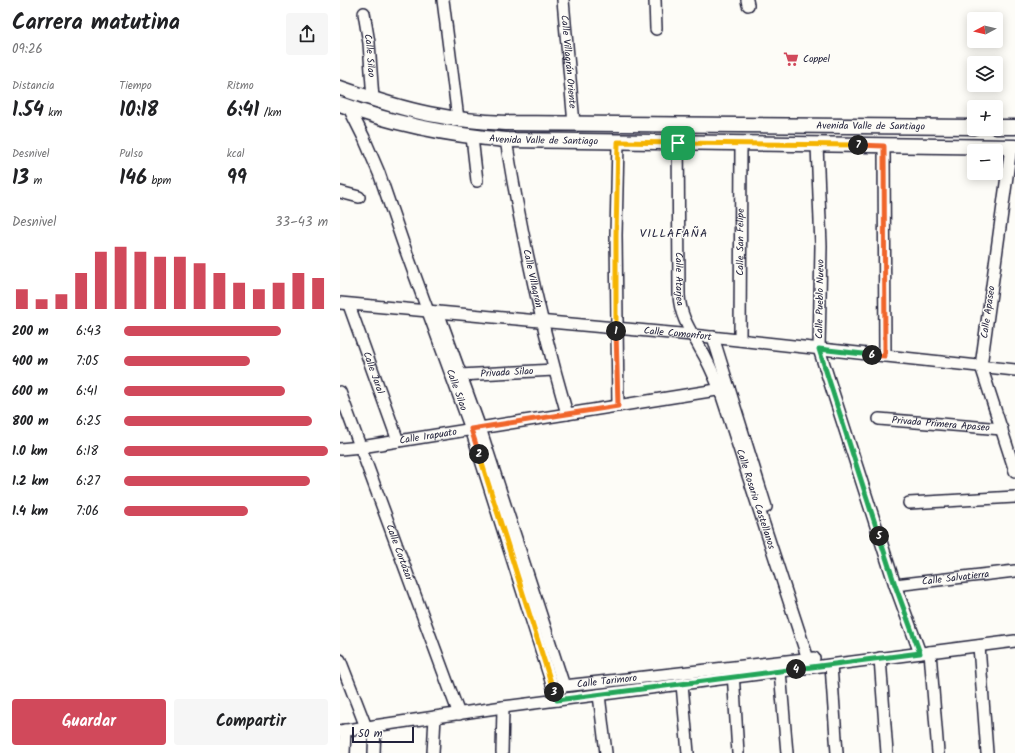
<!DOCTYPE html>
<html lang="es">
<meta charset="utf-8">
<style>
body{margin:0;font-family:Kalam,sans-serif;background:#f6f6f6;color:#202124;height:100vh;display:flex;flex-direction:column;font-size:15px;white-space:nowrap}
*{box-sizing:border-box;margin:0}
p{font-size:13px;color:#757577}
.icon{flex:none;width:22px;height:22px;fill:none;stroke:currentColor;stroke-width:2;stroke-linecap:round;stroke-linejoin:round}
.map{position:relative;flex:1;overflow:hidden}
.side{display:flex;flex-direction:column;background:#fff;width:340px}
.side>*{flex:none}
.needle{width:26px;rotate:263deg}
.tools{position:absolute;left:627px;top:12px;display:grid;gap:8px}
.tools a{display:grid;place-items:center;width:36px;height:36px;border-radius:4px;background:#fff;box-shadow:0 2px 10px #0003;font-size:20px}
.scale{position:absolute;left:12px;bottom:10px;width:62px;box-sizing:border-box;padding-left:4px;border:2px solid #22223b;border-top:0;font-size:11px;line-height:14px;white-space:nowrap;color:#22223b;-webkit-text-stroke:3px #fdfcf7;paint-order:stroke}
.pin{position:absolute;display:grid;place-items:center;width:34px;height:34px;color:#fff;margin:-17px;border-radius:8px;box-shadow:0 2px 6px #0006}
.km{position:absolute;width:20px;height:20px;margin:-10px;border-radius:50%;background:#222;color:#fff;font-size:11px;line-height:20px;text-align:center}
.round{display:grid;place-items:center;flex:none;width:42px;height:42px;border-radius:4px;background:#f6f6f6}
.overview{display:flex;align-items:center;justify-content:space-between;height:68px;padding:0 12px}
h1{font-size:22px;font-weight:800;line-height:30px}
.metrics{display:grid;grid-template-columns:repeat(3,1fr);gap:6px;height:68px;padding:4px 12px}
.metrics div{display:grid;align-content:center}
.metrics b{font-size:20px;font-weight:800}
.metrics small{font-size:11px;font-weight:400}
.metrics p{font-size:11px}
.chart{height:112px;padding:8px 12px}
.chart p{display:flex;justify-content:space-between}
.chart svg{width:100%;height:72px;margin-top:4px;stroke:#d1495b;stroke-width:6}
.cta{display:flex;gap:8px;margin-top:auto;padding:8px 12px}
.cta a{flex:1;height:46px;border-radius:4px;background:#d1495b;color:#fff;font-size:16px;font-weight:800;line-height:46px;text-align:center}
.cta a+a{background:#f6f6f6;color:#202124}
ul{padding:0 12px;list-style:none;font-size:13px}
li{display:grid;grid-template-columns:64px 48px 1fr;align-items:center;height:30px}
li i{height:10px;border-radius:5px;background:#d1495b}
main{display:flex;flex:1;min-height:0}
.map>svg:first-child{display:block}
.lines{fill:none;stroke-linecap:round;stroke-linejoin:round}
.minor-casing{stroke:#22223b;stroke-width:14}
.major-casing{stroke:#22223b;stroke-width:17}
.minor{stroke:#fdfcf7;stroke-width:11}
.major{stroke:#fdfcf7;stroke-width:14}
.split-1-casing{stroke:#fff;stroke-width:8}
.split-2-casing{stroke:#fff;stroke-width:8}
.split-3-casing{stroke:#fff;stroke-width:8}
.split-4-casing{stroke:#fff;stroke-width:8}
.split-5-casing{stroke:#fff;stroke-width:8}
.split-6-casing{stroke:#fff;stroke-width:8}
.split-7-casing{stroke:#fff;stroke-width:8}
.split-8-casing{stroke:#fff;stroke-width:8}
.split-1{stroke:#f5b400;stroke-width:5}
.split-2{stroke:#f0652b;stroke-width:5}
.split-3{stroke:#f5b400;stroke-width:5}
.split-4{stroke:#22a559;stroke-width:5}
.split-5{stroke:#22a559;stroke-width:5}
.split-6{stroke:#22a559;stroke-width:5}
.split-7{stroke:#f0652b;stroke-width:5}
.split-8{stroke:#f5b400;stroke-width:5}
.labels{text-anchor:middle;dominant-baseline:central;stroke-width:3;stroke-linejoin:round;paint-order:stroke}
.street-label{font-size:10px;fill:#22223b;stroke:#fdfcf7}
.poi-label{font-size:10px;fill:#22223b;stroke:#fdfcf7;text-anchor:start}
.quarter-label{font-size:12px;letter-spacing:1px;fill:#22223b;stroke:#fdfcf7}
</style>
<main>
<section class="side">
<div class="overview"><div><h1>Carrera matutina</h1><p>09:26</p></div><a class="round"><svg class="icon" aria-label="share" viewBox="0 0 24 24"><path d="M12 15V3M7 8l5-5 5 5M5 13v7h14v-7"/></svg></a></div>
<div class="metrics">
<div><p>Distancia</p><b>1.54<small> km</small></b></div>
<div><p>Tiempo</p><b>10:18</b></div>
<div><p>Ritmo</p><b>6:41<small> /km</small></b></div>
</div>
<div class="metrics">
<div><p>Desnivel</p><b>13<small> m</small></b></div>
<div><p>Pulso</p><b>146<small> bpm</small></b></div>
<div><p>kcal</p><b>99</b></div>
</div>
<div class="chart"><p><span>Desnivel</span>33–43 m</p>
<svg viewBox="0 0 160 44" preserveAspectRatio="none"><path d="M5 44V32M15 44V38M25 44V35M35 44V22M45 44V9M55 44V6M65 44V9M75 44V12M85 44V12M95 44V16M105 44V22M115 44V28M125 44V32M135 44V28M145 44V22M155 44V25"/></svg>
</div>
<ul>
<li><b>200 m</b>6:43<i style="width:77%"></i></li>
<li><b>400 m</b>7:05<i style="width:62%"></i></li>
<li><b>600 m</b>6:41<i style="width:79%"></i></li>
<li><b>800 m</b>6:25<i style="width:92%"></i></li>
<li><b>1.0 km</b>6:18<i style="width:100%"></i></li>
<li><b>1.2 km</b>6:27<i style="width:91%"></i></li>
<li><b>1.4 km</b>7:06<i style="width:61%"></i></li>
</ul>
<div class="cta"><a>Guardar</a><a>Compartir</a></div>
</section>
<div class="map">
<svg width="675" height="753" viewBox="0 0 675 753">
<rect width="100%" height="100%" fill="#fdfcf7"/>
<filter id="ink" filterUnits="userSpaceOnUse"><feTurbulence type="fractalNoise" baseFrequency=".025" numOctaves="2"/><feDisplacementMap in="SourceGraphic" scale="8" xChannelSelector="R" yChannelSelector="G"/><feConvolveMatrix kernelMatrix="1 2 1 2 8 2 1 2 1" color-interpolation-filters="sRGB"/></filter>
<g filter="url(#ink)">
<g class="lines">
<g class="minor-casing">
<g id="minor">
<path d="M103,0L118,119"/>
<path id="s1" d="M223,0L234,124"/>
<path d="M315,0L316,29"/>
<path d="M407,0L408,5"/>
<path id="s2" d="M24,13L29,43L33,99"/>
<path id="s3" d="M9,108L24,138L39,173L63,243L131,429L217,700"/>
<path id="s4" d="M338,125L339,295C340,316 350,330 360,348C368,361 374,375 380,390L468,659L469,668"/>
<path d="M132,137L137,181"/>
<path id="s5" d="M166,140C181,233 201,324 227,414"/>
<path d="M477,145L481,246L479,349L555,585L580,653"/>
<path d="M544,146L545,356"/>
<path d="M671,147L641,366L675,471"/>
<path d="M0,192L19,197"/>
<path id="s6" d="M0,303L352,335L675,370"/>
<path id="s7" d="M9,305L58,441"/>
<path d="M98,312L140,428L224,686"/>
<path d="M373,337L426,507"/>
<path id="s8" d="M400,340L401,144"/>
<path id="s9" d="M120,375L214,370"/>
<path id="s10" d="M0,392L119,714"/>
<path d="M278,406L276,235L278,142"/>
<path id="s11" d="M539,419L662,429"/>
<path id="s12" d="M0,449L21,447L389,388"/>
<path d="M569,503L675,497"/>
<path id="s13" d="M555,585L675,571"/>
<path d="M639,646L647,753"/>
<path d="M590,652L598,753"/>
<path d="M540,658L547,753"/>
<path d="M0,660L26,727"/>
<path d="M491,665L497,753"/>
<path d="M440,671L447,753"/>
<path d="M393,672L398,753"/>
<path d="M342,684L348,753"/>
<path id="s14" d="M218,691L224,686L474,658"/>
<path d="M259,695L266,753"/>
<path d="M0,731L163,707L675,641"/>
<path d="M4,753L5,730"/>
<path d="M34,753L35,726"/>
<path d="M93,753L95,717"/>
<path d="M162,753L163,707"/>
</g>
</g>
<g class="major-casing">
<g id="major">
<path id="s15" d="M0,88C29,98 59,108 89,114C114,119 140,122 166,123L634,127"/>
<path id="s16" d="M0,104C53,124 109,135 166,140L675,147"/>
<path d="M656,127H675"/>
</g>
</g>
<use href="#minor" class="minor"/>
<use href="#major" class="major"/>
</g>
</g>
<g class="lines" filter="url(#ink)">
<g class="split-1-casing">
<path id="split-1" d="M276,331V235L278,142L338,143"/>
</g>
<g class="split-2-casing">
<path id="split-2" d="M139,454L131,429L278,406L276,331"/>
</g>
<g class="split-3-casing">
<path id="split-3" d="M139,454L214,692"/>
</g>
<g class="split-4-casing">
<path id="split-4" d="M214,692L217,700L456,669"/>
</g>
<g class="split-5-casing">
<path id="split-5" d="M456,669L580,653L555,585L539,536"/>
</g>
<g class="split-6-casing">
<path id="split-6" d="M532,355L479,349L539,536"/>
</g>
<g class="split-7-casing">
<path id="split-7" d="M518,145L544,146L545,356L532,355"/>
</g>
<g class="split-8-casing">
<path id="split-8" d="M338,143L518,145"/>
</g>
<use href="#split-1" class="split-1"/>
<use href="#split-2" class="split-2"/>
<use href="#split-3" class="split-3"/>
<use href="#split-4" class="split-4"/>
<use href="#split-5" class="split-5"/>
<use href="#split-6" class="split-6"/>
<use href="#split-7" class="split-7"/>
<use href="#split-8" class="split-8"/>
</g>
<defs>
<g id="supermarket-bare" transform="scale(1.2)"><path d="M-6-5.5h2.5l.6 2H6L4.5 2H-2.5L-4.4-4H-6ZM-1.5 3.2a1.3 1.3 0 1 0 .1 0ZM3 3.2a1.3 1.3 0 1 0 .1 0Z" fill="#d1495b" stroke="#fdfcf7" stroke-width="2.5" paint-order="stroke"/></g>
</defs>
<g fill-rule="evenodd">
<use href="#supermarket-bare" x="451" y="59"/>
</g>
<g class="labels">
<g class="street-label">
<text stroke="none"><textPath href="#s2" startOffset="43">Calle Silao</textPath></text>
<text stroke="none"><textPath href="#s1" startOffset="62">Calle Villagrán Oriente</textPath></text>
<text stroke="none"><textPath href="#s15" startOffset="535">Avenida Valle de Santiago</textPath></text>
<text stroke="none"><textPath href="#s16" startOffset="208">Avenida Valle de Santiago</textPath></text>
<text stroke="none"><textPath href="#s8" startOffset="98">Calle San Felipe</textPath></text>
<text stroke="none"><textPath href="#s5" startOffset="141">Calle Villagrán</textPath></text>
<text stroke="none"><textPath href="#s4" startOffset="154">Calle Atarjea</textPath></text>
<text transform="translate(480 299) rotate(-89)">Calle Pueblo Nuevo</text>
<text transform="translate(648 312) rotate(-82)">Calle Apaseo</text>
<text stroke="none"><textPath href="#s6" startOffset="339">Calle Comonfort</textPath></text>
<text stroke="none"><textPath href="#s7" startOffset="72">Calle Jaral</textPath></text>
<text stroke="none"><textPath href="#s9" startOffset="47">Privada Silao</textPath></text>
<text stroke="none"><textPath href="#s3" startOffset="302">Calle Silao</textPath></text>
<text stroke="none"><textPath href="#s11" startOffset="62">Privada Primera Apaseo</textPath></text>
<text stroke="none"><textPath href="#s12" startOffset="89">Calle Irapuato</textPath></text>
<text stroke="none"><textPath href="#s4" startOffset="389">Calle Rosario Castellanos</textPath></text>
<text stroke="none"><textPath href="#s10" startOffset="171">Calle Cortázar</textPath></text>
<text stroke="none"><textPath href="#s13" startOffset="61">Calle Salvatierra</textPath></text>
<text stroke="none"><textPath href="#s14" startOffset="51">Calle Tarimoro</textPath></text>
</g>
<g class="poi-label">
<text x="463" y="59">Coppel</text>
</g>
<g class="quarter-label">
<text x="334" y="233">VILLAFAÑA</text>
</g>
</g>
</svg>
<div class="tools">
<a><svg class="needle" viewBox="-14 -14 28 28"><path d="M0-13l5 13h-10z" fill="#e53935"/><path d="M0 13l5-13h-10z" fill="#757577"/></svg></a>
<a><svg class="icon" aria-label="layers" viewBox="0 0 24 24"><path d="M12 4l9 5-9 5-9-5zM3 14l9 5 9-5"/></svg></a>
<a>+</a>
<a>−</a>
</div>
<div class="scale">50 m</div>
<div class="pin" style="left:338px;top:143px;background:#1e9e55"><svg class="icon" aria-label="arrive" viewBox="0 0 24 24"><path d="M6 21V4h12l-3 4 3 4H6"/></svg></div>
<b class="km" style="left:276px;top:331px">1</b>
<b class="km" style="left:139px;top:454px">2</b>
<b class="km" style="left:214px;top:692px">3</b>
<b class="km" style="left:456px;top:669px">4</b>
<b class="km" style="left:539px;top:536px">5</b>
<b class="km" style="left:532px;top:355px">6</b>
<b class="km" style="left:518px;top:145px">7</b>
</div>
</main>
